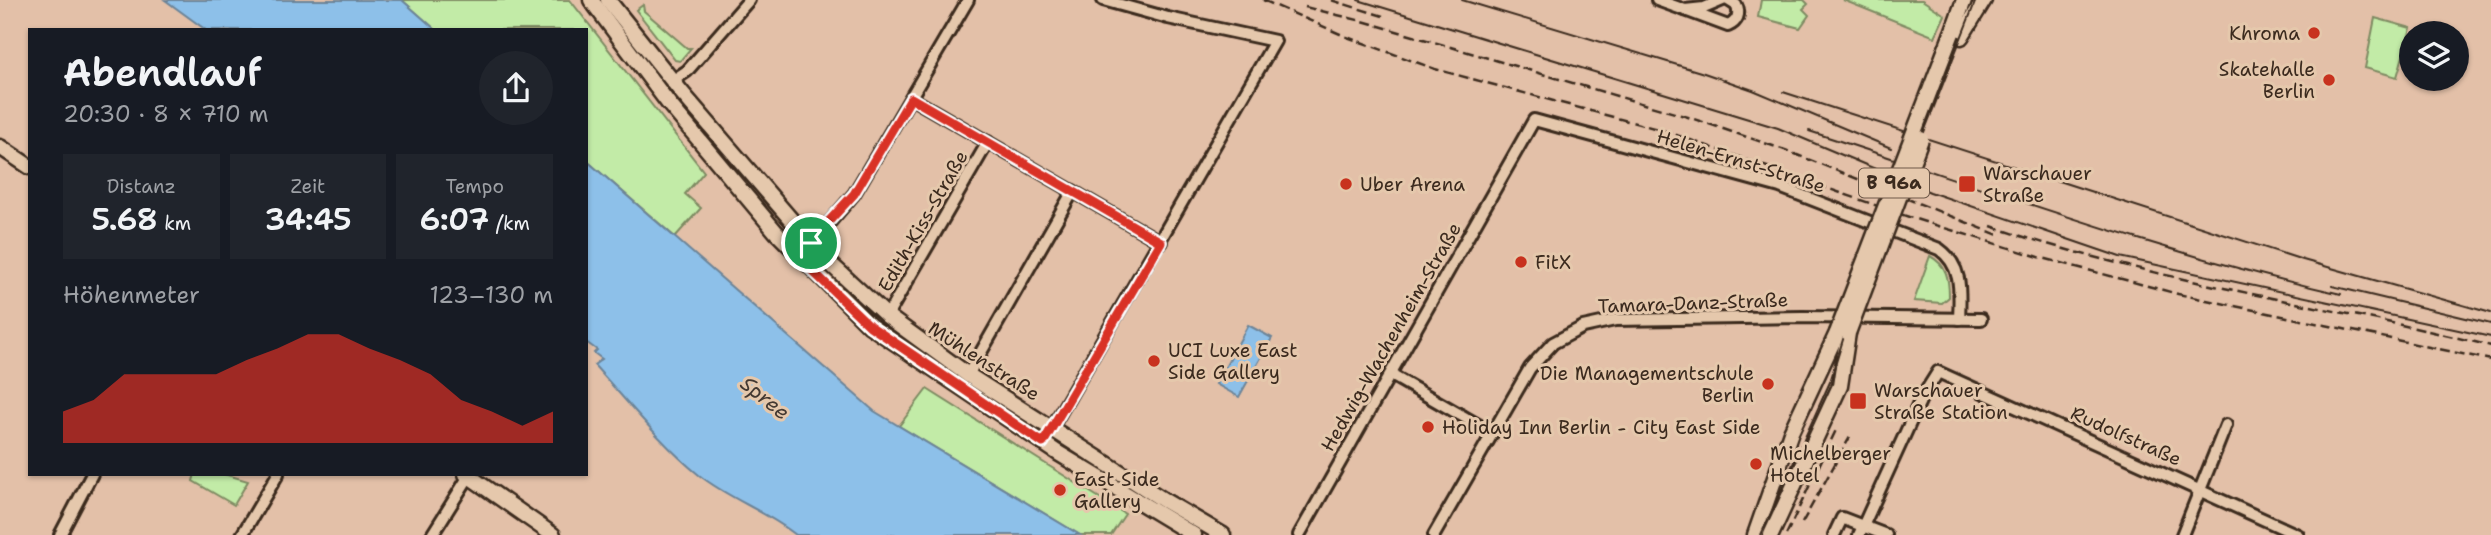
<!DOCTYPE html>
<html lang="de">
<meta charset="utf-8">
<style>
body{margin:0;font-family:"Shantell Sans",sans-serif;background:#20242c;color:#f1f3f6;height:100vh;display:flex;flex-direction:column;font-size:26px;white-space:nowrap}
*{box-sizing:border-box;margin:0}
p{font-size:23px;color:#9ea1a6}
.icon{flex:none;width:38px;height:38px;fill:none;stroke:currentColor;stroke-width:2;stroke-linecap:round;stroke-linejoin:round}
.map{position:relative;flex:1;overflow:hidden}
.details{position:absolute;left:28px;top:28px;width:560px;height:448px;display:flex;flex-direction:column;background:#171b24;border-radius:0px;box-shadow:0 2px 5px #0004}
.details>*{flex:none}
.tools{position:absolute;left:2399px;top:21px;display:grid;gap:14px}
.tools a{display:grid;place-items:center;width:70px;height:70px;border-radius:50%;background:#171b24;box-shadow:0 2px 5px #0004;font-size:35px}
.pin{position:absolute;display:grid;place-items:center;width:60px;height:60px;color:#fff;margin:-30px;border:4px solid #fff;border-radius:50%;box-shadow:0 2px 7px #0007}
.round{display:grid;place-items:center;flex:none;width:74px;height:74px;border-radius:37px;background:#20242c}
.headline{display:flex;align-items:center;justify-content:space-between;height:119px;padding:0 35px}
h1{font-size:38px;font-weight:600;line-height:52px}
.figures{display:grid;grid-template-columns:repeat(3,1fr);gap:10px;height:119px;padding:7px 35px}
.figures div{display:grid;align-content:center;border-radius:0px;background:#20242c;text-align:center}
.figures b{font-size:30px;font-weight:600}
.figures small{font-size:19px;font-weight:400}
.figures p{font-size:19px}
.chart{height:196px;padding:14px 35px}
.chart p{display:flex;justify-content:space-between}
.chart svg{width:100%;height:126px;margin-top:7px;fill:#d93025;opacity:.7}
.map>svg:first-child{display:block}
.green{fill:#c2eba7;stroke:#7e8a62;stroke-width:2}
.water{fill:#8dc0e9;stroke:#6c8498;stroke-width:2}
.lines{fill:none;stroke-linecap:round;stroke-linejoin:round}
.minor-casing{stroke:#3b2a1e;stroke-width:16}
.major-casing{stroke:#3b2a1e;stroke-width:19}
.minor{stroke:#e5c8ac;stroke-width:10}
.major{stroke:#e5c8ac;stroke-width:14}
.tram{stroke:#3b2a1e;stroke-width:2}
.rail{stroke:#3b2a1e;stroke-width:2.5;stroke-dasharray:10 5;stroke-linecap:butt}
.major-bridge-casing{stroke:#3b2a1e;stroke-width:19;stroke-linecap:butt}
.major-bridge{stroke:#e5c8ac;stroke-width:14}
.route-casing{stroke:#fff;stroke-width:14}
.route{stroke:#d93025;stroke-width:9}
.poi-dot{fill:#c8321e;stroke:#e5c8ac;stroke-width:2.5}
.labels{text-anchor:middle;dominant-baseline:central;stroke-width:6;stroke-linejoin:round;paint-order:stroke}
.shield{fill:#e5c8ac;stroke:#6e5949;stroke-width:2}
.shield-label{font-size:18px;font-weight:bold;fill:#3b2a1e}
.poi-label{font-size:19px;fill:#3b2a1e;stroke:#e5c8ac;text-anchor:start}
.street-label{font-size:19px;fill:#3b2a1e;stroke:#e5c8ac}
.water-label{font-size:21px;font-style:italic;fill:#433932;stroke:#e5c8ac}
</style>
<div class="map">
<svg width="2491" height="535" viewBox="0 0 2491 535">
<rect width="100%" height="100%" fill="#e3c0a8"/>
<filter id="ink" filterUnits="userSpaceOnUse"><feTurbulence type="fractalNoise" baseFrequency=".0143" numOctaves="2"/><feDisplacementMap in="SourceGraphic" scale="14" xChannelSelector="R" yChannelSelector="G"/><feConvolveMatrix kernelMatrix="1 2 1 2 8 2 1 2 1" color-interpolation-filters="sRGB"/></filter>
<g filter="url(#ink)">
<g class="green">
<path d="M402,0H570L704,172L685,194L701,208L675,237L586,160V30H436Z"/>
<path d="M1761,0H1804L1808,4L1803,9L1809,15L1800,28L1758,17Z"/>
<path d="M1843,0H1922L1945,15L1935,37Z"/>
<path d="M643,5L644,11L687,48H691L680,61L675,60L636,10Z"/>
<path d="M2375,18L2411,28L2397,77L2365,68Z"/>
<path d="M1930,256C1947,265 1949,279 1949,297L1942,303L1914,301Z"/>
<path d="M927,389L1125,514L1111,535H1080L899,426Z"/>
<path d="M195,474H224L248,481L234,505L193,481Z"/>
</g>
<g class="water">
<path d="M165,0H402L436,30H206Z"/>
<path d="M586,160L874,411L1080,535H796C766,511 729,499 699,475C663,446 626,400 594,365L602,359L594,353L597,350L586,342Z"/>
<path d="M1248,325L1272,338L1239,397L1216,384Z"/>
</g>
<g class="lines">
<g class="minor-casing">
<g id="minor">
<path d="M1657,0L1685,10"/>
<path d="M1723,0L1704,8L1685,10L1728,26C1737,22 1741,14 1736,5L1728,0"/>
<path d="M672,81L687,71L749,0"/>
<path d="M911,98L1161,242"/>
<path d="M812,243L854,194L968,0"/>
<path d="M887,316L988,142"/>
<path d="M968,375L1073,191"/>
<path d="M1391,375L1492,433"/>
<path d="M1043,443L1275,41L1168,18L1103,0"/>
<path d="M60,535L92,474"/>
<path d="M242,535L278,474"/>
<path d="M432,535L469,476"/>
<path d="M1299,535L1534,120L1780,187L1939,249C1963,266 1960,292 1959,319"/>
<path d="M1434,535L1530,368L1553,343L1583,327L1615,320L1802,317L1981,319"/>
<path d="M1834,535L1842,518L1886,535"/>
<path d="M1859,535L1921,399L1938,372L2298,535"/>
<path d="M2182,535L2226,425"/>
</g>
</g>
<g class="major-casing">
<g id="major">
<path d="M591,0L669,104L776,232L870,326L1058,453L1194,535"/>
<path d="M608,0L683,94L824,258L887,316L968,375L1165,501L1223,535"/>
<path d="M1952,33L1964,0"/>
<path d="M1961,37L1984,0"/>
<path d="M0,147L30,167"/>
<path d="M466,474L553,535"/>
<path d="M1755,535L1791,432L1837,333"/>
<path d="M1771,535L1840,386L1848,333"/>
</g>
</g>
<use href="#minor" class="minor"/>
<use href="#major" class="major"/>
<g class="tram">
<path d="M1358,0L1778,128L1930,192L2120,257L2491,337"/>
<path d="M1462,0L1704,73L1753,90L1891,148"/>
<path d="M1783,92L2303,260L2491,313"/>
<path d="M1809,131C1986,188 2160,253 2341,294"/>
<path d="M2332,286L2491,324"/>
<path d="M1761,535L1830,382L1845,333L1976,0"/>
</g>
<g class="rail">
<path d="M1263,0L1347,37L1435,69L1665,131L1909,217L2039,257L2178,294L2491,360"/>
<path d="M1331,0L1383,16"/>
<path d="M1305,7L1366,22L1688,117L1785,150L1998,235"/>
<path d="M1991,226C2154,282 2324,304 2491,346"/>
<path d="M1802,523L1850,437"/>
<path d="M1786,535L1836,430"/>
</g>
<g class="major-bridge-casing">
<g id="major-bridge">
<path d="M1837,333L1952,33"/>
<path d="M1848,333L1921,139"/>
</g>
</g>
<use href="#major-bridge" class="major-bridge"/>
</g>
</g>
<g class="lines" filter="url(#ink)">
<g class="route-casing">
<path id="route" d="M911,98L1161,242L1043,443L870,326L797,256L854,194Z"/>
</g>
<use href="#route" class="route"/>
</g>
<g class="poi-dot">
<circle cx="2314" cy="33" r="7"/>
<circle cx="2329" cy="80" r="7"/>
<circle cx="1346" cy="184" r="7"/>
<rect x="1958" y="175" width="18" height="18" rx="3.5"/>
<circle cx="1521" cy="262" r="7"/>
<circle cx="1154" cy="361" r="7"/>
<circle cx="1768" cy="384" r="7"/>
<rect x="1849" y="392" width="18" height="18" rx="3.5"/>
<circle cx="1428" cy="427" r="7"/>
<circle cx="1756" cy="464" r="7"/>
<circle cx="1060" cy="490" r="7"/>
</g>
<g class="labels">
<rect class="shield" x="1859" y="168.5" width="70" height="29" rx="5"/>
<g class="shield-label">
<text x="1894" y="183">B 96a</text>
</g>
<g class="poi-label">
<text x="2300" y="33" text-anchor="end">Khroma</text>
<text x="2315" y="69" text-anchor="end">Skatehalle<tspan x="2315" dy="22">Berlin</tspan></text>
<text x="1983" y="173">Warschauer<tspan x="1983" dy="22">Straße</tspan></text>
<text x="1360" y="184">Uber Arena</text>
<text x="1535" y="262">FitX</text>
<text x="1168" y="350">UCI Luxe East<tspan x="1168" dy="22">Side Gallery</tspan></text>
<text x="1754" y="373" text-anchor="end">Die Managementschule<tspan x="1754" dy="22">Berlin</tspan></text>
<text x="1874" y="390">Warschauer<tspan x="1874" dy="22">Straße Station</tspan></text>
<text x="1442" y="427">Holiday Inn Berlin - City East Side</text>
<text x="1770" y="453">Michelberger<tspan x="1770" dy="22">Hotel</tspan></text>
<text x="1074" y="479">East Side<tspan x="1074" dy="22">Gallery</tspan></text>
</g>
<g class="street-label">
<text transform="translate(1741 161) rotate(17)">Helen-Ernst-Straße</text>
<text transform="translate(923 221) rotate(-60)">Edith-Kiss-Straße</text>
<text transform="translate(1693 303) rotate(-2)">Tamara-Danz-Straße</text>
<text transform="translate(1391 337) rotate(-60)">Hedwig-Wachenheim-Straße</text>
<text transform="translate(984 361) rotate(33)">Mühlenstraße</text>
<text transform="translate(2126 436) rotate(24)">Rudolfstraße</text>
</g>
<g class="water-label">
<text transform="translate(765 398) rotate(39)">Spree</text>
</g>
</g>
</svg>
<div class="tools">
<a><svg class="icon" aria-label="layers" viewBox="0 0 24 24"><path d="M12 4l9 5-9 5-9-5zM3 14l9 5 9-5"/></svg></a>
</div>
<div class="pin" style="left:811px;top:243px;background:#1e9e55"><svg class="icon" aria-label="arrive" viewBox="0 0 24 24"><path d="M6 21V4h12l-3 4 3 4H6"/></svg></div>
<section class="details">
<div class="headline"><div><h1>Abendlauf</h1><p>20:30 · 8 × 710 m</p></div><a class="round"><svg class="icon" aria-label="share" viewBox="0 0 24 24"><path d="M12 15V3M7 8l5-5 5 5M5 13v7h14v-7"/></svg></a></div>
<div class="figures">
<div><p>Distanz</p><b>5.68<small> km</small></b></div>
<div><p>Zeit</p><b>34:45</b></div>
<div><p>Tempo</p><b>6:07<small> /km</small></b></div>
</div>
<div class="chart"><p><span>Höhenmeter</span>123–130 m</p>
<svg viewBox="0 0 160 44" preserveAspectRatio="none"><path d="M0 44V33L10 29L20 20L30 20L40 20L50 20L60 15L70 11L80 6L90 6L100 11L110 15L120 20L130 29L140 33L150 38L160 33V44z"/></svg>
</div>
</section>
</div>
